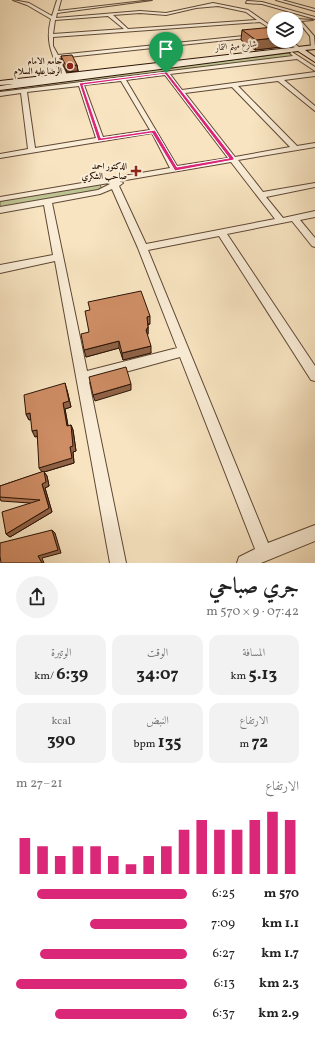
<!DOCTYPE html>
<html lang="ar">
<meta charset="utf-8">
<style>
body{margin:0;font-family:Vollkorn,Amiri,serif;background:#f2f2f2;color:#222;direction:rtl;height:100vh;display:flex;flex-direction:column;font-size:15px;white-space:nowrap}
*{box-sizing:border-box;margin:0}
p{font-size:13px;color:#767676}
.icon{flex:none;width:22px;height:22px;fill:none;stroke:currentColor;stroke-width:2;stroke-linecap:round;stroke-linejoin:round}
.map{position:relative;height:563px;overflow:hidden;direction:ltr}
.panel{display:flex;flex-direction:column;background:#fff;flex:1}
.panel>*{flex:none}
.controls{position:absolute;left:267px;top:12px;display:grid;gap:8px}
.controls a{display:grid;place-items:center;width:36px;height:36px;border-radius:50%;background:#fff;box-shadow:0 1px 3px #0004;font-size:20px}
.pin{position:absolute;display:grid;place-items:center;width:34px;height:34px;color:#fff;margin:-41px -17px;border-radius:50% 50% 50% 0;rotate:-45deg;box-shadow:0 0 4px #0007}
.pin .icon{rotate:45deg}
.round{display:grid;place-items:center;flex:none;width:42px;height:42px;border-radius:21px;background:#f2f2f2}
.overview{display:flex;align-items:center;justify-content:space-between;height:68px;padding:0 16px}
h1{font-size:22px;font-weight:700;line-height:30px}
.figures{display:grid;grid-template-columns:repeat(3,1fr);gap:6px;height:68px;padding:4px 16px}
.figures div{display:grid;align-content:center;border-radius:10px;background:#f2f2f2;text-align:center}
.figures b{font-size:17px;font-weight:700}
.figures small{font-size:11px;font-weight:400}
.figures p{font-size:11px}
.chart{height:112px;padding:8px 16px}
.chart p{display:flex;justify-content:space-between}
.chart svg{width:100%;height:72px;margin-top:4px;stroke:#db2777;stroke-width:6}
ul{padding:0 16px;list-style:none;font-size:13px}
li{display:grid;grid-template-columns:64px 48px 1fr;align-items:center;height:30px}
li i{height:10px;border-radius:5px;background:#db2777}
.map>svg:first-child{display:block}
.green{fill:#bdc493;stroke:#746c4c}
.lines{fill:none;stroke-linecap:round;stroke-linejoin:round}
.street-casing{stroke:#5f4835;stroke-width:2}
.secondary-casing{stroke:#2c1406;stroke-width:2}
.street{fill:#faedd7;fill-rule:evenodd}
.secondary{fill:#faedd7;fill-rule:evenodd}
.wall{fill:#b17957;stroke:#2c1406}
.shaded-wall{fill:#906347;stroke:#2c1406}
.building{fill:#ce8d65;stroke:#2c1406}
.route{fill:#db2777;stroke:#fff;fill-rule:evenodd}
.poi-dot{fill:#8f2418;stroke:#faedd7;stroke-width:1.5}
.labels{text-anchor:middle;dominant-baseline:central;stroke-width:4;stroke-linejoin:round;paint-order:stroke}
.far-street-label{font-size:9px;fill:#2c1406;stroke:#faedd7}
.far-poi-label{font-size:9px;font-weight:bold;fill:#2c1406;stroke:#faedd7;text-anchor:end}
</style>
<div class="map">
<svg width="315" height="563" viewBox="0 0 315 563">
<rect width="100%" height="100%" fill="#f8e4c1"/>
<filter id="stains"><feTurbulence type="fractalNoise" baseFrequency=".005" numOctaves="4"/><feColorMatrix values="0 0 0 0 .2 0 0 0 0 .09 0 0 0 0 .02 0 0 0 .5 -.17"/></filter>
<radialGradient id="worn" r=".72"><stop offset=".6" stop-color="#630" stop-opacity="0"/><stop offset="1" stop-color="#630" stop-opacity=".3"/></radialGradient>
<g class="green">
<path d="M289,53L294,56L0,93V88Z"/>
<path d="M100,184L102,190L0,208V201Z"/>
</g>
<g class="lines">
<g class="street-casing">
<g id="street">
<path d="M13,0L29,3L52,16L57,0H61L58,11L152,0L57,13L56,18L140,11L166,13L213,3L248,10L274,28V31L260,22L53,37V46L58,55L274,33V35L59,58L67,75L64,77L61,75C52,54 45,42 51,19L27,5ZM218,6L246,12L257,20L128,29L113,15L140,13L166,15L196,8ZM108,16L124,29L53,34L55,20Z"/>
<path d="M276,0H282L315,9V11Z"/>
<path d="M247,1L262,2L315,17V19L262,4L246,3Z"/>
<path d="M296,19L313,20L301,21L314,36L315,48L311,47L310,36Z"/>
<path d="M287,41H292L301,49L297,50Z"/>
<path d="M292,52L315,67V71L297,59L170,74L182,90L315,72V76L284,80L315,106V111L278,81L238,86L297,146L315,143V147L238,160L263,192L315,183V187L266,197L283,218L315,211V217L300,220L315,238V247L312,246L292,221L227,234L315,366V381L311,380L219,236L148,250L268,543L315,525V541L261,563H237L239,557L255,549L180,357L89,382L126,563H110L55,261L0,273V265L53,255L44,205L0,213V207L98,190L110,184L109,183L0,201V197L170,168L152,133L0,158V154L28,149L21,93L0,96V92L293,56L290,53ZM165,75L228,158L177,166L126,80ZM121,81L150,130L103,137L84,85ZM79,86L96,138L35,148L27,92ZM232,87L290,147L235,157L185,93ZM231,162L275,219L146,244L119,186L123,183L120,181ZM112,189L138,248L177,348L87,371L52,203L100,194Z"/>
</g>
</g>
<g class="secondary-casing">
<path id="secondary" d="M315,45V49L305,50L315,57V62L298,51L0,90V86L13,84L0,85V81Z"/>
</g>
<use href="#street" class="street"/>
<use href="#secondary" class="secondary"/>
</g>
<g class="wall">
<path d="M242,30L274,41H291L290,46L255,50L241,40Z"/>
<path d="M61,56L77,65L78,71L67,72L62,62Z"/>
<path d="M148,324V334L147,335L151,353L123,360L119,348L86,357L89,332L150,324Z"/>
<path d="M67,390L71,407L65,409L68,426L71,425L73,430L76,451L73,452L74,463L44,472L47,476L49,486L45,488L52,512L10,537L6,534L30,503L1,501L0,499V486L42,472L37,436L35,437L31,419L29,420L26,414Z"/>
</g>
<g class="shaded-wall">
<path d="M274,38V41H291L290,46L255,50L256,40Z"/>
<path d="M77,65L78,71L67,72L66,66Z"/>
<path d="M150,316V324H147V317Z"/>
<path d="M148,327V334L146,337V330Z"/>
<path d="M119,341V348L86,357L84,350Z"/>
<path d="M151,346V353L123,360L122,353Z"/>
<path d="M65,383L67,390L71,407L65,409L69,431L67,426L63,403Z"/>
<path d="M131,384V390L95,401L93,395Z"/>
<path d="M30,413L33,419L29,420L26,414Z"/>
<path d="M71,425L73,430L76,451L73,452L74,463L44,472L47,476L49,486L45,488L52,512L10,537L6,534L49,508L42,484V472L39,468L70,447Z"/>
<path d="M37,430L40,435L35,437L32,431Z"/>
<path d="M52,530L55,533L61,553L42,558L44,563H42L38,556Z"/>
</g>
<g class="building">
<path d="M274,27V38L256,40L242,30Z"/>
<path d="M72,55L77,65L66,66L61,56Z"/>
<path d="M141,291L150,316L147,317L148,327L146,330L151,346L122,353L119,341L84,350L81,334L89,332L85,311L90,310L88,302Z"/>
<path d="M126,367L131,384L93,395L89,377Z"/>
<path d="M65,383L69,401L63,403L67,426L71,425L73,446L70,447L72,458L39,468L37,430L32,431L30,413L26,414L24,395Z"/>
<path d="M44,471L46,482L42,484L49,508L6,534L2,512L40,500L0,497V486Z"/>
<path d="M52,530L58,550L38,556L42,563H1L0,556V543Z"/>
</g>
<path class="route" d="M167,72L234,158V160L175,171L152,133L98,141L79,83ZM165,74L229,158L177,167L155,130L101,138L83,85Z"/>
<g class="poi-dot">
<circle cx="70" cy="66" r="4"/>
<path d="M134 165h4v4h4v4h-4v4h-4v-4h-4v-4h4z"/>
</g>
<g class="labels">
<g class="far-street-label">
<text transform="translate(236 46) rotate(-6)">شارع ميثم التمار</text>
</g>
<g class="far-poi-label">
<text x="62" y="61">جامع الامام<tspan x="62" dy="10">الرضا عليه السلام</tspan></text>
<text x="127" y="166">الدكتور احمد<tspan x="127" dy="10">صاحب الشكري</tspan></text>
</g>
</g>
<rect width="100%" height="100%" filter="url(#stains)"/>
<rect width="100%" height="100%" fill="url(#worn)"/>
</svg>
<div class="controls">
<a><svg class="icon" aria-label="layers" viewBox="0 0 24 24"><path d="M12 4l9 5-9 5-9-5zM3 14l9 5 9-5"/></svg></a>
</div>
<div class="pin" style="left:166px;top:73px;background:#1e9e55"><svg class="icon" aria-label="arrive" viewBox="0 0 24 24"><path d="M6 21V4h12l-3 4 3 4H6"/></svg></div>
</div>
<section class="panel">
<div class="overview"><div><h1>جري صباحي</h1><p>07:42 · 9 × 570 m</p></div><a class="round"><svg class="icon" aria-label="share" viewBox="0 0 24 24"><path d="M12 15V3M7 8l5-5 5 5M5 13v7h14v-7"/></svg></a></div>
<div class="figures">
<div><p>المسافة</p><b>5.13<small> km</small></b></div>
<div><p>الوقت</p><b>34:07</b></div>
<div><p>الوتيرة</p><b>6:39<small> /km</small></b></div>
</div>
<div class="figures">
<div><p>الارتفاع</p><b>72<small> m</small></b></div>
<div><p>النبض</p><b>135<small> bpm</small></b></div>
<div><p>kcal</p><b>390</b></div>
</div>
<div class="chart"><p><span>الارتفاع</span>21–27 m</p>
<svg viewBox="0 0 160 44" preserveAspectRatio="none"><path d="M5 44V22M15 44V27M25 44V33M35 44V27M45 44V27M55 44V33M65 44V38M75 44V33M85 44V27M95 44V17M105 44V11M115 44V17M125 44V17M135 44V11M145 44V6M155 44V11"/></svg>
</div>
<ul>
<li><b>570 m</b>6:25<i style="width:88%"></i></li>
<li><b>1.1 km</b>7:09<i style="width:57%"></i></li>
<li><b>1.7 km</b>6:27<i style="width:86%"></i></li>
<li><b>2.3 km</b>6:13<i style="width:100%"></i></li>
<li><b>2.9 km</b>6:37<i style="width:77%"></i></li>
</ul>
</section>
